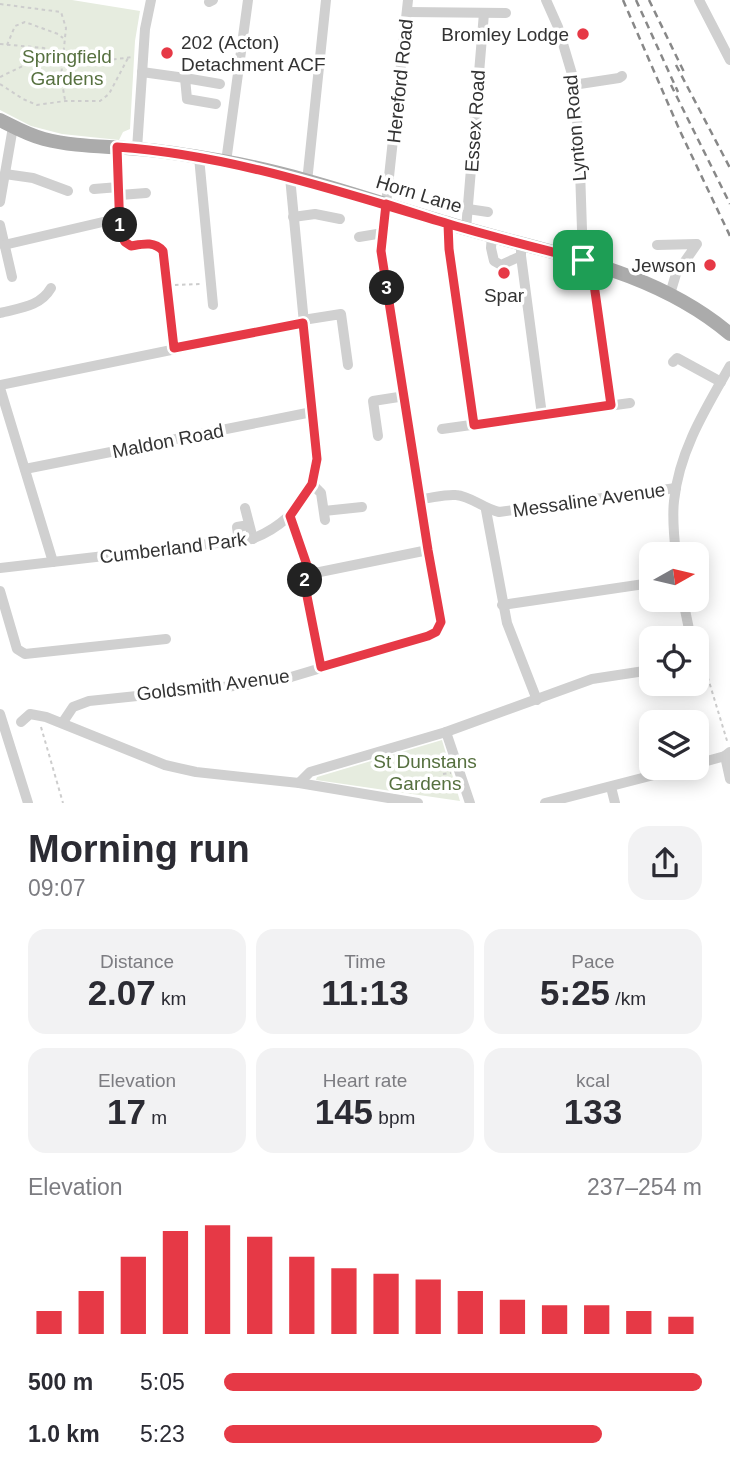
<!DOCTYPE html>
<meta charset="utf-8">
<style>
body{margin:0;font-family:Arial,sans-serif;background:#f2f2f3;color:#2b2b33;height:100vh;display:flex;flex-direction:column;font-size:26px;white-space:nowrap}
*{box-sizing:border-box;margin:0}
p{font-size:23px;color:#7c7c81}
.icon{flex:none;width:38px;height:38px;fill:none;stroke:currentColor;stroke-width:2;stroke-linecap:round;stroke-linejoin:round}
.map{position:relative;height:803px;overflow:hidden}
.side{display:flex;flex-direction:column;background:#fff;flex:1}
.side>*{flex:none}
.needle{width:46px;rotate:82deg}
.controls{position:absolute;left:639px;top:542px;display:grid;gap:14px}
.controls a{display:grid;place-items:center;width:70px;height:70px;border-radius:14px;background:#fff;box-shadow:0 4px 18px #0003;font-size:35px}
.pin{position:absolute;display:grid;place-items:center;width:60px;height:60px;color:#fff;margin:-30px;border-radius:14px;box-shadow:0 4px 10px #0006}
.km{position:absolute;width:35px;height:35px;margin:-18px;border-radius:50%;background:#222;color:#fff;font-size:19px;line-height:35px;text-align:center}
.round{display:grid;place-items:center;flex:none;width:74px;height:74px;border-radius:21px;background:#f2f2f3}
.head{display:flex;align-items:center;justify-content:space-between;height:119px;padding:0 28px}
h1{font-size:38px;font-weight:800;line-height:52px}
.metrics{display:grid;grid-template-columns:repeat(3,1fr);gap:10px;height:119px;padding:7px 28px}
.metrics div{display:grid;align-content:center;border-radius:18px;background:#f2f2f3;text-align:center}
.metrics b{font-size:35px;font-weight:800}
.metrics small{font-size:19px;font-weight:400}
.metrics p{font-size:19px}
.chart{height:196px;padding:14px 28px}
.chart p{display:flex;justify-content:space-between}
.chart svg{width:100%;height:126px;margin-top:7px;stroke:#e63946;stroke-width:6}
ul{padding:0 28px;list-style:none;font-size:23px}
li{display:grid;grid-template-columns:112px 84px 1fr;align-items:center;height:52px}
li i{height:18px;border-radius:9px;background:#e63946}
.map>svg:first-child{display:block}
.green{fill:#e6ecdf}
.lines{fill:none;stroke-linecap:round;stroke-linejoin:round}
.path{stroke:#cdcdcd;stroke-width:2;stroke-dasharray:3.5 3.5;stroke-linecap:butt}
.minor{stroke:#d0d0d0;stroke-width:10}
.major{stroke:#ababab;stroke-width:14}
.rail{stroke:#888;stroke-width:2.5;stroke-dasharray:7 5;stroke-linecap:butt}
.route-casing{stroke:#fff;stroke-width:14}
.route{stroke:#e63946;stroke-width:9}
.poi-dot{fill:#e63946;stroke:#fff;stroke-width:2.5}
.labels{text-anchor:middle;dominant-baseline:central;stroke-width:7;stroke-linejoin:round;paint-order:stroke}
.poi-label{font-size:19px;fill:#333;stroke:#fff;text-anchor:end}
.park-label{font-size:19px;fill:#56703f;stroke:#fff}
.street-label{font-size:19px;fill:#333;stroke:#fff}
</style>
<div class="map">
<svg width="730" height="803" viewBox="0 0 730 803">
<rect width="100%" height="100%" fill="#fff"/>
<g class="green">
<path d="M0,0H72L140,11L135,41L130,129L123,132L119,140L62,134L31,126L0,110Z"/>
<path d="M442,740L460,801L316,780L317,777Z"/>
</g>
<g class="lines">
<g class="path">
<path d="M0,4L61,12L66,28L61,77L65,100"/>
<path d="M0,44L44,48L49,52"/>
<path d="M7,45L15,26L25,22L58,34L63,38"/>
<path d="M0,77L50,53L108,60L133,57"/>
<path d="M0,84L23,99L37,105L65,101H100L109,94L128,58"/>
<path d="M175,285L201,284"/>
<path d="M696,663L704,665L728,744"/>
<path d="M41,727L63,803"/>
<path d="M443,774L451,773"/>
</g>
<g class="minor">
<path d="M546,0L558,27L572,74L579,139L583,260"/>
<path d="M699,0L730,60"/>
<path d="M209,2L213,0"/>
<path d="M407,12L506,13"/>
<path d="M142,72L185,78"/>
<path d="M573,85L619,78L622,76"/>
<path d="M216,104L187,99L185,78L220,84"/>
<path d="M117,147L120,233L125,242L131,246C143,244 154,241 163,251L174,348"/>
<path d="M137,149L145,29L151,0"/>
<path d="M199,157L213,305"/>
<path d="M226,162L248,0"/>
<path d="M5,174L33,178L68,191"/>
<path d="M290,177L317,459L312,484L321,493L325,520"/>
<path d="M307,182L326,0"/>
<path d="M94,189L119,187"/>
<path d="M120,195L146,193"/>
<path d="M0,202L13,127"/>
<path d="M468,209L488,212"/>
<path d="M293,217L315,214L340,219"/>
<path d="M448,224L449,249L474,425"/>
<path d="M0,225L12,277"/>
<path d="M466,229L484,13"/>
<path d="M492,235L491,248L494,261L501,265L521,256"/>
<path d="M359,237L383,233"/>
<path d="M521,243V256L542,415"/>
<path d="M4,245L120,218"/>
<path d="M657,245L697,244L676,274L670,294"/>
<path d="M591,263L611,405"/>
<path d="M0,313C19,308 40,307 51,288"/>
<path d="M303,320L341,314L348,365"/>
<path d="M673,362L677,358L721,382"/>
<path d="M0,385L303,323"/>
<path d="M0,388L53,562"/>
<path d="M442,429L630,403"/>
<path d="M378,436L373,401L405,396"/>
<path d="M25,469L312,412"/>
<path d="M421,499C432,498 445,494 456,495C471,496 484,509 499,512L676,488"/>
<path d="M245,508L253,539"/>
<path d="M486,510L507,623L537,700"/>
<path d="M324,511L362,507"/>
<path d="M290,516L310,574"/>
<path d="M239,542L237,527L249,525"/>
<path d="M676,555C674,537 672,519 674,501C679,451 706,408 730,366"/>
<path d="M0,568L252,539C280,528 298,511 312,484"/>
<path d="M0,591L17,649L25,654L166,639"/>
<path d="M683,600L691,639"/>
<path d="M502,605L651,583"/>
<path d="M321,667L305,586V581L310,574L428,550"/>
<path d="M0,714L28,803"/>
<path d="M21,722L30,714L46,717L165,765L196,772L299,783L418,803"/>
<path d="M63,722L73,707L89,701L262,683L291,677L428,636L436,632L441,623L381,251L408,0"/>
<path d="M446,732L592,679L651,670"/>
<path d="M730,752L725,756L730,779"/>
<path d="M696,764L725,756"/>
<path d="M299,783L310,772L446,732L470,803"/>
<path d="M611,787L615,803"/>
<path d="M545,803L681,768"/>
</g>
<path class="major" d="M0,120C14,127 28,135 44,139C75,147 107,146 138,149C166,151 194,156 222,161C298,174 373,201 447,223C543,253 650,266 730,334"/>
<g class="rail">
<path d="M623,0L680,131L730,236"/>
<path d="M636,0L678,92"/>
<path d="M649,0L684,72"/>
<path d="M676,65L730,168"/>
<path d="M671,85L730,204"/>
</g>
</g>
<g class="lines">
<g class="route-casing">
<path id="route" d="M583,260C538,248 493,237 449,224C339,192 232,155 117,147L120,233L125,242L131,246C143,244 154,241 163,251L174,348L303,323L317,459L312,484L290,516L310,574L305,581V586L321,667L428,636L436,632L441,622L428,550L381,251L386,204L448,224L449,249L474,425L611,405L591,263L583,260"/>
</g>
<use href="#route" class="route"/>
</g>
<g class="poi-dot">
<circle cx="583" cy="34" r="7"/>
<circle cx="167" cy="53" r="7"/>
<circle cx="710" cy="265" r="7"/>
<circle cx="504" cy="273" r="7"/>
</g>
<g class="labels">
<g class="poi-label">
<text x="569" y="34">Bromley Lodge</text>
<text x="181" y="42" text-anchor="start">202 (Acton)<tspan x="181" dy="22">Detachment ACF</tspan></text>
<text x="696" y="265">Jewson</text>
<text x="504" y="295" text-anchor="middle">Spar</text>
</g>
<g class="park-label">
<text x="67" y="56">Springfield<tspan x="67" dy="22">Gardens</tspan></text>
<text x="425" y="761">St Dunstans<tspan x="425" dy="22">Gardens</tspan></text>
</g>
<g class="street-label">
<text transform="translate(400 81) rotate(-84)">Hereford Road</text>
<text transform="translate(475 121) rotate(-86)">Essex Road</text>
<text transform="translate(575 128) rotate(-95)">Lynton Road</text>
<text transform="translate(419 194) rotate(17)">Horn Lane</text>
<text transform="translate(168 441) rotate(-11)">Maldon Road</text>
<text transform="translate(589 500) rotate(-8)">Messaline Avenue</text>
<text transform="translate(173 548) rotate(-7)">Cumberland Park</text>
<text transform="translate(213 685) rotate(-7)">Goldsmith Avenue</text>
</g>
</g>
</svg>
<div class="controls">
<a><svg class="needle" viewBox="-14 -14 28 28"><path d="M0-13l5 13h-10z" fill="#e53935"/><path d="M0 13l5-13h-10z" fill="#7c7c81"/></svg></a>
<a><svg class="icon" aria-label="locate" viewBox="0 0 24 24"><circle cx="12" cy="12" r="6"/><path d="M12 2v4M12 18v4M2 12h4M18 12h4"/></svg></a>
<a><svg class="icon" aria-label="layers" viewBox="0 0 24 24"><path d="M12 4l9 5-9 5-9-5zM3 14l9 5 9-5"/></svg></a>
</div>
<div class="pin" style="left:583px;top:260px;background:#1e9e55"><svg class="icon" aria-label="arrive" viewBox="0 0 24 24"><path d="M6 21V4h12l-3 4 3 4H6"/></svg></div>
<b class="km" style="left:120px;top:225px">1</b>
<b class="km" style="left:305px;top:580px">2</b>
<b class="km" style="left:387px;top:288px">3</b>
</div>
<section class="side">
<div class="head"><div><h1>Morning run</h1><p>09:07</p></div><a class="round"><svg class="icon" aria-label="share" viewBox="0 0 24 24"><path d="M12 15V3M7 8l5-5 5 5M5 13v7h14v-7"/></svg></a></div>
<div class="metrics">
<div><p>Distance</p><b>2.07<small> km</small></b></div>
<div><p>Time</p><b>11:13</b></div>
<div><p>Pace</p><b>5:25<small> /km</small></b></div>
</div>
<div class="metrics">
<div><p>Elevation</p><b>17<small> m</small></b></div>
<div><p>Heart rate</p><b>145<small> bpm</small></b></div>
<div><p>kcal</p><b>133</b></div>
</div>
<div class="chart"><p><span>Elevation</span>237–254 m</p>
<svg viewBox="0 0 160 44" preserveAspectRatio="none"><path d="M5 44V36M15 44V29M25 44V17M35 44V8M45 44V6M55 44V10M65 44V17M75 44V21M85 44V23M95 44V25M105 44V29M115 44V32M125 44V34M135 44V34M145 44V36M155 44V38"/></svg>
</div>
<ul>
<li><b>500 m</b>5:05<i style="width:100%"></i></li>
<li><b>1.0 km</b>5:23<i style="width:79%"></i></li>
</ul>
</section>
